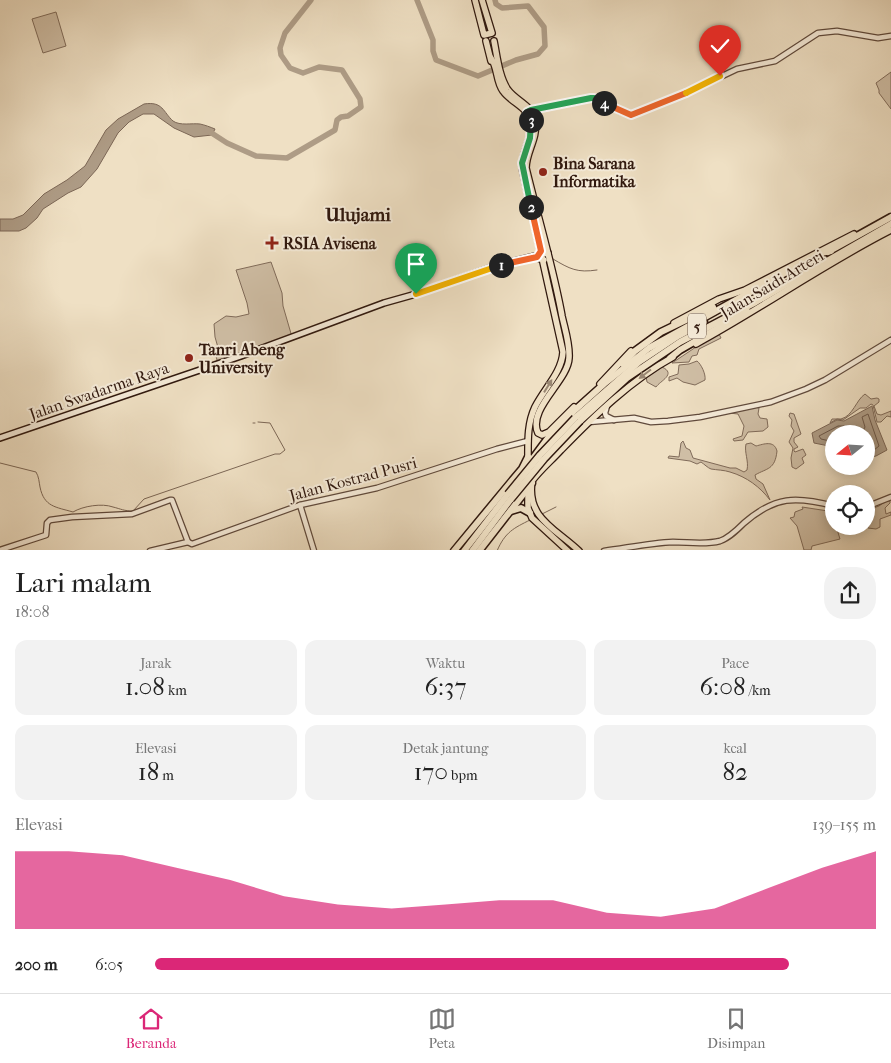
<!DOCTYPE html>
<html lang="id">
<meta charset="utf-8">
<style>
body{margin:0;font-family:"IM FELL French Canon",serif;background:#f2f2f2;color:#222;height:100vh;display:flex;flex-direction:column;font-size:19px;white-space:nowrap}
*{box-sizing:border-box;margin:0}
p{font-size:16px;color:#767676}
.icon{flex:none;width:28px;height:28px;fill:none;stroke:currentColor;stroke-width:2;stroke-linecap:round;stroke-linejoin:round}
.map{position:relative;height:550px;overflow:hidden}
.side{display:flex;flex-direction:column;background:#fff;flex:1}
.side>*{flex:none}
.needle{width:32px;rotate:252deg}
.tools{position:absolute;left:825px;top:425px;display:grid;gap:10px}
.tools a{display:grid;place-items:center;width:50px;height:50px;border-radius:50%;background:#fff;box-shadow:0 2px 12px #0003;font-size:25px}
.pin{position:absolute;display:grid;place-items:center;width:42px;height:42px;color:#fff;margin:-51px -21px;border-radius:50% 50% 50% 0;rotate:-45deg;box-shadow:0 0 5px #0007}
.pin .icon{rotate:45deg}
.km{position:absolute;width:25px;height:25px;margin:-12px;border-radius:50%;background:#222;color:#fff;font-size:14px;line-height:25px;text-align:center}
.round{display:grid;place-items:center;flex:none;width:52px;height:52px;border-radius:20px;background:#f2f2f2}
.head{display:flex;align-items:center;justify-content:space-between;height:85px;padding:0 15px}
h1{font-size:28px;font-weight:600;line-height:38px}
.stats{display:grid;grid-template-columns:repeat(3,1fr);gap:8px;height:85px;padding:5px 15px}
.stats div{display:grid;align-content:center;border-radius:12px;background:#f2f2f2;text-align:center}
.stats b{font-size:25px;font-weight:600}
.stats small{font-size:14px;font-weight:400}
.stats p{font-size:14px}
.chart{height:140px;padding:10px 15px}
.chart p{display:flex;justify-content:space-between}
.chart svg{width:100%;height:90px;margin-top:5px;fill:#db2777;opacity:.7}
ul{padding:0 15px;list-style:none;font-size:16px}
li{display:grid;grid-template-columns:80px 60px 1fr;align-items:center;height:38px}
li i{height:12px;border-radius:6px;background:#db2777}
.dock{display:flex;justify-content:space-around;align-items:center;height:70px;border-top:1px solid #e0e0e0;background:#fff;font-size:14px;color:#767676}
.dock a{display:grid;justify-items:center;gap:2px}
.dock .current{color:#db2777}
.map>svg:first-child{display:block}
.green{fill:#cfbea5;stroke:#806b5a}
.water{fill:#ae9c86;stroke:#7c6756}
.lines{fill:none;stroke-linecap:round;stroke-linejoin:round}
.shore{stroke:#6f5a4a;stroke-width:1}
.stream{stroke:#7c6756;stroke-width:1}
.river{stroke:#ae9c86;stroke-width:5.5}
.tertiary-casing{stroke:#604a3c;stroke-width:7}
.secondary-casing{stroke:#30180e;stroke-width:8}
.primary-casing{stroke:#30180e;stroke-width:8}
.motorway-casing{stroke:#30180e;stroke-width:9}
.tertiary{stroke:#f5ebd9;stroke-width:4.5}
.secondary{stroke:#f5ebd9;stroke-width:5}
.primary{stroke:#efe0c4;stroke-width:5.5}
.motorway{stroke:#efe0c4;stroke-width:6}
.motorway-bridge-casing{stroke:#30180e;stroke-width:9;stroke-linecap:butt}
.motorway-bridge{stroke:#efe0c4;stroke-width:6}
.oneway{fill:#998672}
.split-1-casing{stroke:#fff;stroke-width:10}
.split-2-casing{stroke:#fff;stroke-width:10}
.split-3-casing{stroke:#fff;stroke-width:10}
.split-4-casing{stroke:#fff;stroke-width:10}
.split-5-casing{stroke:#fff;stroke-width:10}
.split-6-casing{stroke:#fff;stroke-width:10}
.split-1{stroke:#f5b400;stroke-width:6}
.split-2{stroke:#f0652b;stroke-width:6}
.split-3{stroke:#22a559;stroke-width:6}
.split-4{stroke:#22a559;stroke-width:6}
.split-5{stroke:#f0652b;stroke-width:6}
.split-6{stroke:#f5b400;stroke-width:6}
.poi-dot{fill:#8f2418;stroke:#f5ebd9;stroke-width:2}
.labels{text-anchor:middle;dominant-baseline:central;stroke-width:4;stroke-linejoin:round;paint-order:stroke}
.shield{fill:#f5ebd9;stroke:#6b574b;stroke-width:1}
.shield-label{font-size:15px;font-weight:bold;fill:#30180e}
.poi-label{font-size:16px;font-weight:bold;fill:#30180e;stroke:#f5ebd9;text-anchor:start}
.street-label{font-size:16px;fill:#30180e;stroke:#f5ebd9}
.quarter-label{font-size:19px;font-weight:bold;fill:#30180e;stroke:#f5ebd9}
</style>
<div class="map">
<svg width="891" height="551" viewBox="0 0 891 551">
<rect width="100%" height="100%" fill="#efe0c4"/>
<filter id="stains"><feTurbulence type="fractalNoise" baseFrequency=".004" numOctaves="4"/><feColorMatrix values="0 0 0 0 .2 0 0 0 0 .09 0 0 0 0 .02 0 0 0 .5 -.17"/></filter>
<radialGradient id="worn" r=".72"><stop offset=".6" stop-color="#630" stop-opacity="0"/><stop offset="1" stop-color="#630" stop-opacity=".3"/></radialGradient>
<g class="green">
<path d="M56,12L66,46L43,53L32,19Z"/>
<path d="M891,72V109L879,93V90L876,83Z"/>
<path d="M271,262L282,293L283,306L292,337L218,364L216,356L219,351L215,337L214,324L226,316L236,317L249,314L247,303L236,270Z"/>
<path d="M719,334L721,338L699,349L697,355L692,356L689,362L672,363L702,343Z"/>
<path d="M697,361C701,364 706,374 705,380L695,385L683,382L677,378L669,381V377L678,374L679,365L689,364Z"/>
<path d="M662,367C677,374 660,381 656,387L647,382L646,376Z"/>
<path d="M865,394L871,399L877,398L879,399V402L874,406L877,414L881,415L891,411V417L887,416L881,422H877L873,405L871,404L866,408H860L843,420L837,419L830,423L832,419C835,419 838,419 841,419C853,416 856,400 865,394Z"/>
<path d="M754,407L759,408L758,414L760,418L767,419L768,427L763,431L748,432L743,440L734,441L733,439L742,436L744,426L738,414L729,413Z"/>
<path d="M790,413L794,414L801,434L794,438V442L798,447L794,449V451L795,452L803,449L806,455L802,458L804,463L796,469L792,467L791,458L793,448L789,442L794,431L791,426L792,420L789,416Z"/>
<path d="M683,441L686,448L690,450L693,458L730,468H736L744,472L747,470C749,461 744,452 746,444L751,443L756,446C764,444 774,440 777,451C775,470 767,468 755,475L756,479L763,484L770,500C760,487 747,477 730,472C724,470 717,470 711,469C708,468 704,464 701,462L697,464L690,461L668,458L669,456L679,457L681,443Z"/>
<path d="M886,501H890V503L885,508L886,514L891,512V515L880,519V527L876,529L868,528L866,525V511L879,506Z"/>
<path d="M802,507L828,511V514L833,515L834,526H836L840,539L812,546L811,550H804L797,526L790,518L794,517L795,512L803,509Z"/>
</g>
<g class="water">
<path d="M144,104C163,101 163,112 173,121C180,126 192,123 200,124C205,125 210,127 215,129L212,135L194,137L174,128L154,114H143L129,122L118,133L97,169L81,187L68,193L43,209L37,218L26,228L19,231H0V219H13L23,215L44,194L67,180L85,166L106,130L118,119Z"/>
<path d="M872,406L875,420L887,450L876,456L866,458V434H834V447L814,443L812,433L837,420L844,421Z"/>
</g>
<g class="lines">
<g class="shore">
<path d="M858,434L863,431L865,427L862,417L868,414L879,446L874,450L866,453"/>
<path d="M834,442L821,439L819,436L838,426H847L850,431L854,434"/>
</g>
<g class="stream">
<path d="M553,259C570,269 577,273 597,270"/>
<path d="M253,423H255"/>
<path d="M0,463L36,472C39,477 39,482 40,487C44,507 56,507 73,512C83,506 102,503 113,507C121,509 124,511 133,511L144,499L275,454H280L285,450L270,423L258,422"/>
<path d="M542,514L556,507"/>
<path d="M497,551C505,532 514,528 530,520"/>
</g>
<g class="river">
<path d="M417,0L433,40V51L436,60L478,76L516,60L538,54L545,46L544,27L528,6L502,8L496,4L495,0"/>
<path d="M207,130L227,143L256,156L287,158L335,130L337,120L341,117L348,116L361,107L360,99L342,70L319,67L303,73L290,68L281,55L280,48L285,33L311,0"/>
</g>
<g class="tertiary-casing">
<g id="tertiary">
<path d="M528,111C534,109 589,97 594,98C608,100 619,116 634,114L697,88L737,69L775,61L818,33L837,31L878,38L891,36"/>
<path d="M607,406L605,413L606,416L614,420"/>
<path d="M589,422L634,418L651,422L668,421L700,417L771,402L806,389L825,380L891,340"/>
<path d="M300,505L314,551"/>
<path d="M866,507L891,497"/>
<path d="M0,550L46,535L47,523L50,520L72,517L132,514L170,500H172L188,542"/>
<path d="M150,551L188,542L192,544L300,505L377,488L497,449L528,441"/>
<path d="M604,551C627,548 650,543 673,542C688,542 705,545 720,541C729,538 737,530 744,523C775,496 796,496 834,506"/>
</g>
</g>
<g class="secondary-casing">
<path id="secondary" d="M0,438L241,356L384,303L416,294L498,265L548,253"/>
</g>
<g class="primary-casing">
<g id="primary">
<path d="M475,0L484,35L492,33L482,0"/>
<path d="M486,41L491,61"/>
<path d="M494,41C497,56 499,77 508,90C517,102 533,105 535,122C538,138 526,152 526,168C538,218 553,266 562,316C565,330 570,344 569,358C568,381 527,409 538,433L542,435L549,432L574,407"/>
<path d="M491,58C498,68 496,82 503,91C512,104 531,107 531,126C532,141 521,153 522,168L563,352C562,372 544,389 535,407C527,424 528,442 528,460"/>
<path d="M534,257L544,260"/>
<path d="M674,323L719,299L745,290L854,234"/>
<path d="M696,344C762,308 824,264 891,230"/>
<path d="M600,384L631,351"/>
<path d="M528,487V508L532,518L568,551"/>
<path d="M579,551C556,529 526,518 532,481C540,470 551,461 561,450C594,416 631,380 673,357"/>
</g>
</g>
<g class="motorway-casing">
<g id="motorway">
<path d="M828,252L891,217"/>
<path d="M670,358L680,350L747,311"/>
<path d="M623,364L635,351L661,332L713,307"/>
<path d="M575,418L639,362L678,336L704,322"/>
<path d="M580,421L627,378L680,342L756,302L891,224"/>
<path d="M528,465L548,438L575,410L604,384L649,348L821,253L831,251"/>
<path d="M511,511L521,508L530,513"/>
<path d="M454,551L511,482L522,469L528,457"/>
<path d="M464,551L508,494"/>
<path d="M472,551L511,499"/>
<path d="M479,551L532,483"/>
</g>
</g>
<use href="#tertiary" class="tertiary"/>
<use href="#secondary" class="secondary"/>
<use href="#primary" class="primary"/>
<use href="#motorway" class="motorway"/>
<g class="motorway-bridge-casing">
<g id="motorway-bridge">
<path d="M508,494L540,455L575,418"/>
<path d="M511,499L544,459L580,421"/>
</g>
</g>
<use href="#motorway-bridge" class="motorway-bridge"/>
</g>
<defs><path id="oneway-solid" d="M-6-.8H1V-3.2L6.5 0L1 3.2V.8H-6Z" transform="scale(1.25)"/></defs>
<g class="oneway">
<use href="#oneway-solid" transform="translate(645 374) rotate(143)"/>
<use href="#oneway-solid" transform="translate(548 386) rotate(-58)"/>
</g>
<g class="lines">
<g class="split-1-casing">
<path id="split-1" d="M416,294L501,265"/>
</g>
<g class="split-2-casing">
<path id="split-2" d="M501,265L537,257L541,251L531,207"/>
</g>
<g class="split-3-casing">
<path id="split-3" d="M531,120L530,138L522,163L531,207"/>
</g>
<g class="split-4-casing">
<path id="split-4" d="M531,120L527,112L531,110L591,98H594L604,103"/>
</g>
<g class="split-5-casing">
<path id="split-5" d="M604,103L631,115L686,93"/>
</g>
<g class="split-6-casing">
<path id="split-6" d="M686,93L720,76"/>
</g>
<use href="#split-1" class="split-1"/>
<use href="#split-2" class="split-2"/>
<use href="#split-3" class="split-3"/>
<use href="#split-4" class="split-4"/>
<use href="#split-5" class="split-5"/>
<use href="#split-6" class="split-6"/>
</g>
<g class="poi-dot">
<circle cx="543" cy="172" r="5"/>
<path d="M269.5 235.5h5v5h5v5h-5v5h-5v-5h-5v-5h5z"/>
<circle cx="189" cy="358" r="5"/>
</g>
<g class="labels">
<rect class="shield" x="688" y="313.5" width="18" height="25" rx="4"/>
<g class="shield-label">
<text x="697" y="326">5</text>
</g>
<g class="poi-label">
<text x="553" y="163">Bina Sarana<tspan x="553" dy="18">Informatika</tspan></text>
<text x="283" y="243">RSIA Avisena</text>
<text x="199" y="349">Tanri Abeng<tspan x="199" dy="18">University</tspan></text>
</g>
<g class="street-label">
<text transform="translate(772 284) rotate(-31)">Jalan Saidi Arteri</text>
<text transform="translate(99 391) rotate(-19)">Jalan Swadarma Raya</text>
<text transform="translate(353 479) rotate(-15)">Jalan Kostrad Pusri</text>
</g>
<g class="quarter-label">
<text x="358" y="215">Ulujami</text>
</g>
</g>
<rect width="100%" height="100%" filter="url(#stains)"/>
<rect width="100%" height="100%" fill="url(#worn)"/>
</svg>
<div class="tools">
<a><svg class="needle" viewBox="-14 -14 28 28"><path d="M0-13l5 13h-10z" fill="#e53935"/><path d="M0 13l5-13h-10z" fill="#767676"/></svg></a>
<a><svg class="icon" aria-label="locate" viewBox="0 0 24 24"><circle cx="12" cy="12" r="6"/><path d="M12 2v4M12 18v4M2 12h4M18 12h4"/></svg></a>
</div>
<div class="pin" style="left:416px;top:294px;background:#1e9e55"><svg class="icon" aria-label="arrive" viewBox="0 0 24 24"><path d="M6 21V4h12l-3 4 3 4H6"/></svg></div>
<div class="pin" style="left:720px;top:76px;background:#d93025"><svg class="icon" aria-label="check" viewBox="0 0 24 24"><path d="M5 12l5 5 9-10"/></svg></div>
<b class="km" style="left:501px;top:265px">1</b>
<b class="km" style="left:531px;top:207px">2</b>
<b class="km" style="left:531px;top:120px">3</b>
<b class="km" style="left:604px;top:103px">4</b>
</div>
<section class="side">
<div class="head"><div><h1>Lari malam</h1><p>18:08</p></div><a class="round"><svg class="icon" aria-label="share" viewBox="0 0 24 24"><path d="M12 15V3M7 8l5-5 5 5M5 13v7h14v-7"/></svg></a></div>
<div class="stats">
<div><p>Jarak</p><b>1.08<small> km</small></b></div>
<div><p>Waktu</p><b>6:37</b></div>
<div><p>Pace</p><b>6:08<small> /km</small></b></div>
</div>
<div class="stats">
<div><p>Elevasi</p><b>18<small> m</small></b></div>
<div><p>Detak jantung</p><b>170<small> bpm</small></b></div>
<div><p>kcal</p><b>82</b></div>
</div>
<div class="chart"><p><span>Elevasi</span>139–155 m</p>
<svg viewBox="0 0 160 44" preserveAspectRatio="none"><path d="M0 44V6L10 6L20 8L30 14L40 20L50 28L60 32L70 34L80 32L90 30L100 30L110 36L120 38L130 34L140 24L150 14L160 6V44z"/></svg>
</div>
<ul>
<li><b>200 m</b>6:05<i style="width:88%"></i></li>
</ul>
</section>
<nav class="dock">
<a class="current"><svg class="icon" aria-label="home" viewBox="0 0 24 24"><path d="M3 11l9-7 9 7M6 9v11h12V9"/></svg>Beranda</a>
<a><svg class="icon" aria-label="map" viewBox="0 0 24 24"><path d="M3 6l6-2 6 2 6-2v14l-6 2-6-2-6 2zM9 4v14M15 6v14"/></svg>Peta</a>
<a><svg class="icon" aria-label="saved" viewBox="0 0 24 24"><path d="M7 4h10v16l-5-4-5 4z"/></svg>Disimpan</a>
</nav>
